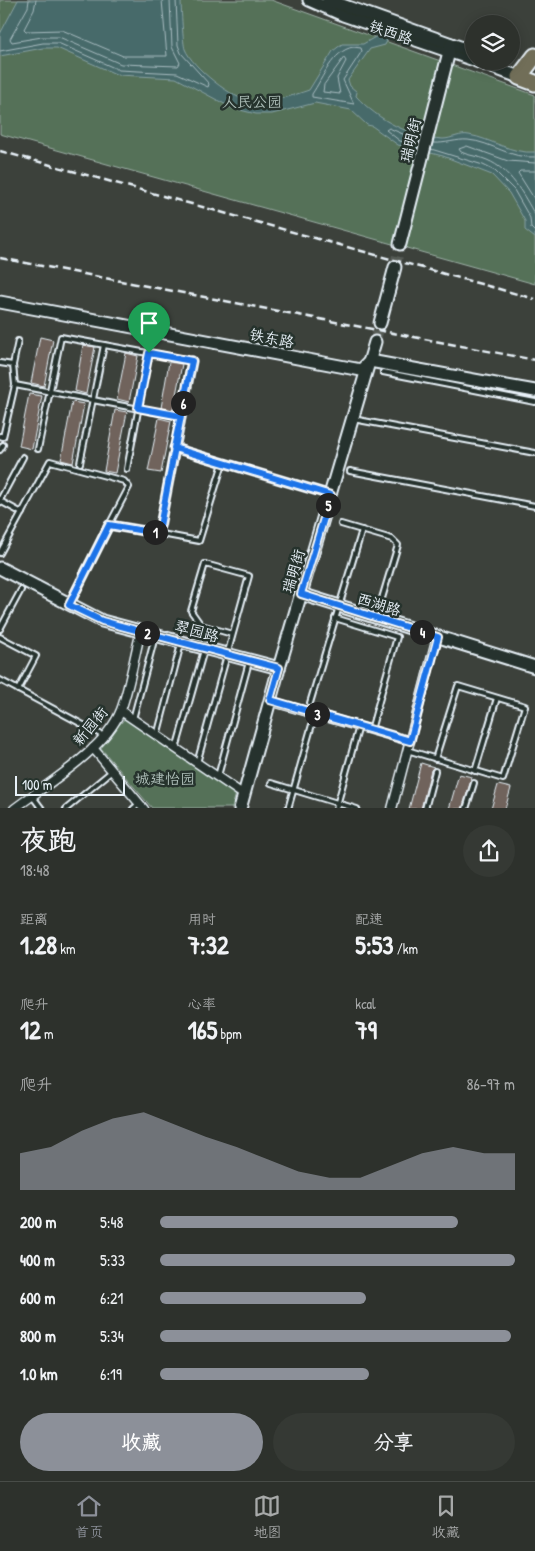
<!DOCTYPE html>
<html lang="zh">
<meta charset="utf-8">
<style>
body{margin:0;font-family:"Patrick Hand","LXGW WenKai TC",sans-serif;background:#353934;color:#f1f3f6;height:100vh;display:flex;flex-direction:column;font-size:19px;white-space:nowrap}
*{box-sizing:border-box;margin:0}
p{font-size:16px;color:#a7a9a9}
.icon{flex:none;width:28px;height:28px;fill:none;stroke:currentColor;stroke-width:2;stroke-linecap:round;stroke-linejoin:round}
.map{position:relative;height:808px;overflow:hidden}
.panel{display:flex;flex-direction:column;background:#2d312c;flex:1}
.panel>*{flex:none}
.controls{position:absolute;left:465px;top:15px;display:grid;gap:10px}
.controls a{display:grid;place-items:center;width:55px;height:55px;border-radius:50%;background:#2d312c;box-shadow:0 2px 12px #0003,0 0 0 1px #484c48;font-size:25px}
.scale{position:absolute;left:15px;bottom:12px;width:110px;box-sizing:border-box;padding-left:5px;border:2px solid #e8f1f8;border-top:0;font-size:14px;line-height:18px;white-space:nowrap;color:#e8f1f8;-webkit-text-stroke:4px #26332d;paint-order:stroke}
.pin{position:absolute;display:grid;place-items:center;width:42px;height:42px;color:#fff;margin:-51px -21px;border-radius:50% 50% 50% 0;rotate:-45deg;box-shadow:0 0 5px #0007}
.pin .icon{rotate:45deg}
.km{position:absolute;width:25px;height:25px;margin:-12px;border-radius:50%;background:#222;color:#fff;font-size:14px;line-height:25px;text-align:center}
.round{display:grid;place-items:center;flex:none;width:52px;height:52px;border-radius:26px;background:#353934}
.headline{display:flex;align-items:center;justify-content:space-between;height:85px;padding:0 20px}
h1{font-size:28px;font-weight:700;line-height:38px}
.figures{display:grid;grid-template-columns:repeat(3,1fr);gap:8px;height:85px;padding:5px 20px}
.figures div{display:grid;align-content:center}
.figures b{font-size:25px;font-weight:700}
.figures small{font-size:14px;font-weight:400}
.figures p{font-size:14px}
.chart{height:140px;padding:10px 20px}
.chart p{display:flex;justify-content:space-between}
.chart svg{width:100%;height:90px;margin-top:5px;fill:#8c9099;opacity:.7}
.primary-button{display:flex;gap:10px;margin-top:auto;padding:10px 20px}
.primary-button a{flex:1;height:58px;border-radius:30px;background:#8c9099;color:#fff;font-size:20px;font-weight:700;line-height:58px;text-align:center}
.primary-button a+a{background:#353934;color:#f1f3f6}
ul{padding:0 20px;list-style:none;font-size:16px}
li{display:grid;grid-template-columns:80px 60px 1fr;align-items:center;height:38px}
li i{height:12px;border-radius:6px;background:#8c9099}
.dock{display:flex;justify-content:space-around;align-items:center;height:70px;border-top:1px solid #484c48;background:#2d312c;font-size:14px;color:#a7a9a9}
.dock a{display:grid;justify-items:center;gap:2px}
.dock .selected{color:#8c9099}
.map>svg:first-child{display:block}
.green{fill:#557158;stroke:#9eb1a8}
.water{fill:#476b6b;stroke:#87a1a3}
.lines{fill:none;stroke-linecap:round;stroke-linejoin:round}
.shore{stroke:#a8bbc0;stroke-width:1}
.building{fill:#70635b;stroke:#e8f1f8}
.secondary-tunnel{stroke:#565b57;stroke-width:11;stroke-dasharray:11 5.5;stroke-linecap:butt}
.lane-casing{stroke:#e8f1f8;stroke-width:8}
.street-casing{stroke:#e8f1f8;stroke-width:11}
.secondary-casing{stroke:#e8f1f8;stroke-width:15}
.highway-casing{stroke:#e8f1f8;stroke-width:19}
.lane{stroke:#26332d;stroke-width:4}
.street{stroke:#26332d;stroke-width:8}
.secondary{stroke:#26332d;stroke-width:11}
.highway{stroke:#716e59;stroke-width:15}
.rail{stroke:#e8f1f8;stroke-width:2.5;stroke-dasharray:8 4;stroke-linecap:butt}
.route-casing{stroke:#fff;stroke-width:10}
.route{stroke:#1a73e8;stroke-width:6}
.labels{text-anchor:middle;dominant-baseline:central;stroke-width:5;stroke-linejoin:round;paint-order:stroke}
.street-label{font-size:15px;fill:#e8f1f8;stroke:#26332d}
.park-label{font-size:15px;fill:#adbeb8;stroke:#26332d}
</style>
<div class="map">
<svg width="535" height="809" viewBox="0 0 535 809">
<rect width="100%" height="100%" fill="#3c413b"/>
<filter id="ink" filterUnits="userSpaceOnUse"><feTurbulence type="fractalNoise" baseFrequency=".02" numOctaves="2"/><feDisplacementMap in="SourceGraphic" scale="10" xChannelSelector="R" yChannelSelector="G"/><feConvolveMatrix kernelMatrix="1 2 1 2 8 2 1 2 1" color-interpolation-filters="sRGB"/></filter>
<g filter="url(#ink)">
<g class="green">
<path d="M0,0H271L535,95V284L0,134Z"/>
<path d="M127,716L214,777L238,786L232,808H152L100,747Z"/>
</g>
<path class="water" d="M18,0H181C181,7 183,44 185,49C192,67 233,100 253,102C272,103 291,96 309,90L333,51L342,44H363L377,36L385,37L387,41L385,45L370,49L348,80L350,86L357,92L356,96C378,120 410,137 443,139C451,139 461,133 469,135C492,139 511,154 535,152V238L525,230V221L509,193L492,175L443,156L398,145L372,126L367,125L351,110L315,103L272,114H256L232,108L176,78L118,75L57,48H43L0,56V34Z"/>
<g class="lines">
<g class="shore">
<path d="M29,0L28,7L10,39L12,42L42,37H59L121,64L178,66L180,63L172,47L170,0"/>
<path d="M36,0L34,10L24,29L26,31L62,30L123,56H167L162,0"/>
<path d="M353,47L361,48L362,51L343,80L354,104L312,97V94C323,78 332,51 353,47Z"/>
<path d="M0,51L43,43H58L119,70L177,73L208,87L209,84L181,53L178,45L176,0"/>
<path d="M344,58L346,61L337,78L340,94L323,92L324,85Z"/>
<path d="M433,143C445,144 457,139 468,140C492,142 510,159 535,157"/>
<path d="M418,146L400,141L386,130L389,128L419,141"/>
<path d="M431,149L483,165L495,171L514,190L530,218L531,228L535,232"/>
<path d="M535,163L508,161L467,146L459,149L461,152C469,156 479,156 487,160C511,170 523,194 535,215"/>
<path d="M535,171H520L518,173L535,200"/>
</g>
</g>
<g class="building">
<path d="M40,337L53,340L44,386L31,383Z"/>
<path d="M83,345L95,347L86,394L75,391Z"/>
<path d="M126,353L138,356L129,402L117,399Z"/>
<path d="M169,362L182,364L173,410L161,408Z"/>
<path d="M29,394L42,396L32,449L19,446Z"/>
<path d="M72,402L84,404L73,463L61,460Z"/>
<path d="M115,410L127,412L115,473L104,471Z"/>
<path d="M159,418L171,421L161,473L148,471Z"/>
<path d="M421,763L434,767L431,770L421,809H409Z"/>
<path d="M459,774L472,777L462,809H449Z"/>
<path d="M498,785L511,788L505,809H491Z"/>
</g>
<g class="lines">
<g class="secondary-tunnel">
<path d="M395,267L400,244"/>
<path d="M375,342L380,323"/>
</g>
<g class="lane-casing">
<g id="lane">
<path d="M0,363L13,365"/>
<path d="M383,372L535,402"/>
<path d="M15,385L181,417"/>
<path d="M353,419L535,453"/>
<path d="M0,436L3,437L15,385L13,365L18,341"/>
<path d="M38,449L61,337L191,361"/>
<path d="M0,450L3,445"/>
<path d="M80,463L104,345"/>
<path d="M127,469L149,353"/>
<path d="M350,471L535,506"/>
<path d="M0,500L23,457"/>
<path d="M0,501L22,513"/>
<path d="M341,524L392,539L398,545L380,605"/>
<path d="M156,533L199,541L223,463"/>
<path d="M0,553L50,461L124,481L129,487L109,525"/>
<path d="M335,618L397,637L371,730"/>
<path d="M0,629L21,590"/>
<path d="M0,637L36,656L18,690"/>
<path d="M0,680L104,736"/>
<path d="M310,703L362,530"/>
<path d="M133,719L155,637"/>
<path d="M157,736L181,644"/>
<path d="M176,749L204,650"/>
<path d="M407,750L503,779L525,706L458,686L435,759"/>
<path d="M197,763L249,576L205,564L191,611L201,625L232,634"/>
<path d="M475,771L497,698"/>
<path d="M218,776L249,662"/>
<path d="M271,783L357,809"/>
<path d="M33,797L42,809"/>
<path d="M66,809L112,771"/>
<path d="M133,809L140,803"/>
<path d="M288,809L315,714"/>
<path d="M336,809L359,726"/>
<path d="M425,809L435,771"/>
<path d="M466,809L474,783"/>
</g>
</g>
<g class="street-casing">
<g id="street">
<path d="M174,448L331,495"/>
<path d="M69,605L109,525L156,533L160,526L192,361"/>
<path d="M270,701L410,741"/>
<path d="M121,711L244,795"/>
<path d="M93,748L144,809"/>
<path d="M14,809C48,783 105,750 121,710C130,685 134,657 141,631"/>
<path d="M392,809L437,637"/>
</g>
</g>
<g class="secondary-casing">
<g id="secondary">
<path d="M309,0L343,15L474,60"/>
<path d="M328,0L474,52"/>
<path d="M476,61L519,77"/>
<path d="M400,244L451,44"/>
<path d="M0,302L361,370L370,361L535,391"/>
<path d="M380,323L395,267"/>
<path d="M0,568L102,621L279,668"/>
<path d="M301,594L535,667"/>
<path d="M240,809L279,668L375,342"/>
</g>
</g>
<g class="highway-casing">
<path id="highway" d="M535,56L519,77L535,83"/>
</g>
<use href="#lane" class="lane"/>
<use href="#street" class="street"/>
<use href="#secondary" class="secondary"/>
<use href="#highway" class="highway"/>
<g class="rail">
<path d="M0,151L535,299"/>
<path d="M0,258L535,360"/>
</g>
</g>
</g>
<g class="lines" filter="url(#ink)">
<g class="route-casing">
<path id="route" d="M149,353L138,408L181,416L160,526L156,533L109,525L69,605L102,621L279,668L270,700L410,741L438,637L301,594L331,495L174,448L192,361L149,353"/>
</g>
<use href="#route" class="route"/>
</g>
<g class="labels">
<g class="street-label">
<text transform="translate(391 32) rotate(19)">铁西路</text>
<text transform="translate(410 140) rotate(-76)">瑞明街</text>
<text transform="translate(272 338) rotate(11)">铁东路</text>
<text transform="translate(293 571) rotate(-73)">瑞明街</text>
<text transform="translate(379 604) rotate(17)">西湖路</text>
<text transform="translate(197 631) rotate(15)">翠园路</text>
<text transform="translate(90 726) rotate(-50)">新园街</text>
</g>
<g class="park-label">
<text x="252" y="101">人民公园</text>
<text x="165" y="778">城建怡园</text>
</g>
</g>
</svg>
<div class="controls">
<a><svg class="icon" aria-label="layers" viewBox="0 0 24 24"><path d="M12 4l9 5-9 5-9-5zM3 14l9 5 9-5"/></svg></a>
</div>
<div class="scale">100 m</div>
<div class="pin" style="left:149px;top:353px;background:#1e9e55"><svg class="icon" aria-label="arrive" viewBox="0 0 24 24"><path d="M6 21V4h12l-3 4 3 4H6"/></svg></div>
<b class="km" style="left:155px;top:532px">1</b>
<b class="km" style="left:147px;top:633px">2</b>
<b class="km" style="left:317px;top:714px">3</b>
<b class="km" style="left:422px;top:632px">4</b>
<b class="km" style="left:328px;top:505px">5</b>
<b class="km" style="left:183px;top:403px">6</b>
</div>
<section class="panel">
<div class="headline"><div><h1>夜跑</h1><p>18:48</p></div><a class="round"><svg class="icon" aria-label="share" viewBox="0 0 24 24"><path d="M12 15V3M7 8l5-5 5 5M5 13v7h14v-7"/></svg></a></div>
<div class="figures">
<div><p>距离</p><b>1.28<small> km</small></b></div>
<div><p>用时</p><b>7:32</b></div>
<div><p>配速</p><b>5:53<small> /km</small></b></div>
</div>
<div class="figures">
<div><p>爬升</p><b>12<small> m</small></b></div>
<div><p>心率</p><b>165<small> bpm</small></b></div>
<div><p>kcal</p><b>79</b></div>
</div>
<div class="chart"><p><span>爬升</span>86–97 m</p>
<svg viewBox="0 0 160 44" preserveAspectRatio="none"><path d="M0 44V26L10 23L20 15L30 9L40 6L50 12L60 18L70 23L80 29L90 35L100 38L110 38L120 32L130 26L140 23L150 26L160 26V44z"/></svg>
</div>
<ul>
<li><b>200 m</b>5:48<i style="width:84%"></i></li>
<li><b>400 m</b>5:33<i style="width:100%"></i></li>
<li><b>600 m</b>6:21<i style="width:58%"></i></li>
<li><b>800 m</b>5:34<i style="width:99%"></i></li>
<li><b>1.0 km</b>6:19<i style="width:59%"></i></li>
</ul>
<div class="primary-button"><a>收藏</a><a>分享</a></div>
</section>
<nav class="dock">
<a class="selected"><svg class="icon" aria-label="home" viewBox="0 0 24 24"><path d="M3 11l9-7 9 7M6 9v11h12V9"/></svg>首页</a>
<a><svg class="icon" aria-label="map" viewBox="0 0 24 24"><path d="M3 6l6-2 6 2 6-2v14l-6 2-6-2-6 2zM9 4v14M15 6v14"/></svg>地图</a>
<a><svg class="icon" aria-label="saved" viewBox="0 0 24 24"><path d="M7 4h10v16l-5-4-5 4z"/></svg>收藏</a>
</nav>
